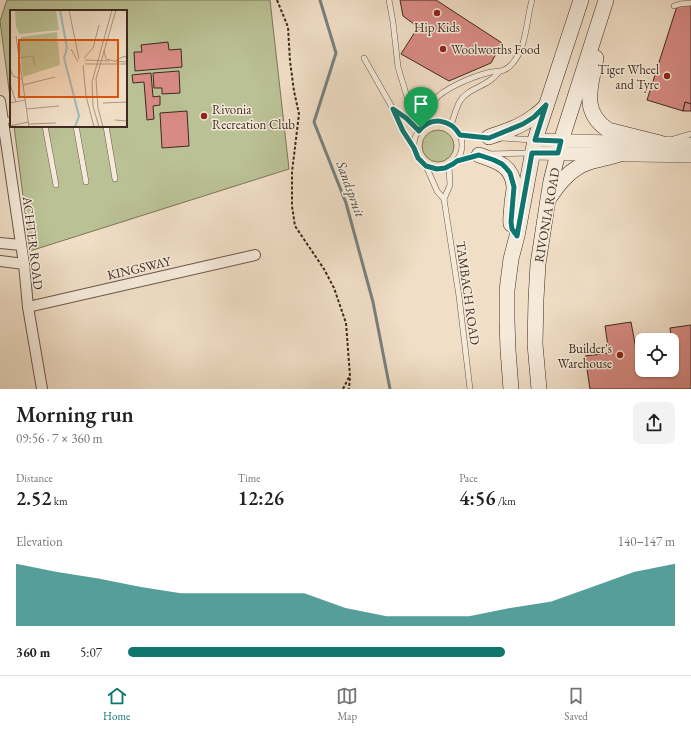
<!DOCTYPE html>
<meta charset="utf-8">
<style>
body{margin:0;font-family:"EB Garamond",serif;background:#f2f2f2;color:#202124;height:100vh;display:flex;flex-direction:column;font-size:15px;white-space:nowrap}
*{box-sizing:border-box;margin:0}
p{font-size:13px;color:#757577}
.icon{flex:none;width:22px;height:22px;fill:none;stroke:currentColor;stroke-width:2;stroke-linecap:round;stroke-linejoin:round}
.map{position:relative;height:389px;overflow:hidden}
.details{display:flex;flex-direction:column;background:#fff;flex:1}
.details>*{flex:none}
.controls{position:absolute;left:635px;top:333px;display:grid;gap:8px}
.controls a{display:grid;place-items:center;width:44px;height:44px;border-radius:8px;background:#fff;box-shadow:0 1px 3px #0004;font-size:20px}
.pin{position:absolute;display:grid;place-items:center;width:34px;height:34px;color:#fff;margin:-41px -17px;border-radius:50% 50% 50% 0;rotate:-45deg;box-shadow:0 0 4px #0007}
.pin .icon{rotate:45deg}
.round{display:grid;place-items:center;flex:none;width:42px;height:42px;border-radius:8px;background:#f2f2f2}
.summary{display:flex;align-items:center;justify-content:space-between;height:68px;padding:0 16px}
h1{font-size:22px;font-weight:600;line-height:30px}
.figures{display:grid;grid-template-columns:repeat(3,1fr);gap:6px;height:68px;padding:4px 16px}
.figures div{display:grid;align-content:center}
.figures b{font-size:20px;font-weight:600}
.figures small{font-size:11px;font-weight:400}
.figures p{font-size:11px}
.chart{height:112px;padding:8px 16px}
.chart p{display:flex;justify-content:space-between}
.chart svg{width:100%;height:72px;margin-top:4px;fill:#0f766e;opacity:.7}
ul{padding:0 16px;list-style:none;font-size:13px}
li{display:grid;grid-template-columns:64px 48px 1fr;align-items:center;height:30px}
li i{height:10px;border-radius:5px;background:#0f766e}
.menu{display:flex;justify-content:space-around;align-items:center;height:56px;border-top:1px solid #e0e0e0;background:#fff;font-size:11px;color:#757577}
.menu a{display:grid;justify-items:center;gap:2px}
.menu .active{color:#0f766e}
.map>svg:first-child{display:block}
.green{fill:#bac195;stroke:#7c755b}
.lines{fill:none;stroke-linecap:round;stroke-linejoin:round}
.stream{stroke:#77817e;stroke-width:3}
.building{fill:#d88b84;stroke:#3f2921}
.service-casing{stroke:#6b564a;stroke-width:6}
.minor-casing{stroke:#6b564a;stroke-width:12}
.tertiary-casing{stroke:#6b564a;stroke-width:14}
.secondary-casing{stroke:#3f2921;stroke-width:16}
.path{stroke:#3f2921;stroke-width:2;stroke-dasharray:3 2;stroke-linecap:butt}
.service{stroke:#f5eada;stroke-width:5}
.minor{stroke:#f5eada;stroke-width:10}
.tertiary{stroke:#f5eada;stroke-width:13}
.secondary{stroke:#f5eada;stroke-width:15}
.route-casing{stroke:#fff;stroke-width:8}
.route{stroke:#0f766e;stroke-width:5}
.poi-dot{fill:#8f2418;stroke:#f5eada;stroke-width:1.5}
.labels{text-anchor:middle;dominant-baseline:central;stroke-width:3;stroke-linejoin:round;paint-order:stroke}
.poi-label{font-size:13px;fill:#3f2921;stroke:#f5eada;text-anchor:start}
.street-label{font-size:13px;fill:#3f2921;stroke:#f5eada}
.water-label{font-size:14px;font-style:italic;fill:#564e48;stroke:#f5eada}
.inset-river{fill:none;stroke:#9dbbbc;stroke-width:2}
.inset-road{fill:none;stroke:#a99684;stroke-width:1}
.view{fill:#d7540e;fill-opacity:0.15;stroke:#d7540e;stroke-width:2}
.inset-edge{fill:none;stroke:#3f2921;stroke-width:2}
</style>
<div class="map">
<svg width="691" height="389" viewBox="0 0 691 389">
<rect width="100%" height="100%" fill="#f0dec6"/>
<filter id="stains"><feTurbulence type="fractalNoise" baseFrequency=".005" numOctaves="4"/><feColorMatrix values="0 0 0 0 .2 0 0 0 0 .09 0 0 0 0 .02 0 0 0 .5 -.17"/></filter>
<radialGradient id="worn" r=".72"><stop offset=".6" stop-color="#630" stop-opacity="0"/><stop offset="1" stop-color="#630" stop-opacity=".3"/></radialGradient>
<g class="green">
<path d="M7,0H270L289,169L30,251L14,126H126V11H11V105L0,21Z"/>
<circle cx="438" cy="146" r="16"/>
</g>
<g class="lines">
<path class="stream" d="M320,0L336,53L314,122L346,203L373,302L390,389"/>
</g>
<g class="building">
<path d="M400,0H436L502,43L491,63L449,81L401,54L418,27L403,16Z"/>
<path d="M691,5V104L685,102L683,111L647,100L677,6Z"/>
<path d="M168,42L169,50L181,49L182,67L135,71L134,52H142L141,45Z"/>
<path d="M179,71L180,93L162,94V88H154L153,73Z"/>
<path d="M151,73L153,97L160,96V105L153,106L154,119L147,120L144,82L133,83L132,75Z"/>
<path d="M685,102L691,104V111H683Z"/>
<path d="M187,111L189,146L162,148L160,113Z"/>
<path d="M631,322L636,349L642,348V370H672V344L670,328L691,325V389H590L585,356L609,353L605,326Z"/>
</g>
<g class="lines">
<g class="service-casing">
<g id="service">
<path d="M389,0L393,22L398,67L411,110L421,129"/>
<path d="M674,6L680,4L691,3"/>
<path d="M364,58L393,109L403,131L414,148"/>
<path d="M393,109L406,118L418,130"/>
<circle cx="438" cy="145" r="24"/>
<path d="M3,121L11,120"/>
<path d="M426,125C428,117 429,108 434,101C442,89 472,77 487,73C498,70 503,74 512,64C527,47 526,21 532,0"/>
<path d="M451,125C454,117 456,108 460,101C469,87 488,87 499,72"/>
<path d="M45,126L56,185"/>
<path d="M76,126L86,182"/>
<path d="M106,126L115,179"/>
<path d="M460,135L488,137"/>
<path d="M502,138L534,140"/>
<path d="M674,139L691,134"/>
<path d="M489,154L531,153"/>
<path d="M457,161L477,155"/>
<path d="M426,166L437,191L444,199L459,296L470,389"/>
<path d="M444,199L450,185L449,167"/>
</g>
</g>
<g class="minor-casing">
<g id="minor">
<path d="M0,101L24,264L28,307L42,389"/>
<path d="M0,243L21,245"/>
<path d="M0,261L24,264"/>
<path d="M28,307L255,255"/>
</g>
</g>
<g class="tertiary-casing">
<g id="tertiary">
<path d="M535,140L691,144"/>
<path d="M532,153L691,156"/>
</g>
</g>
<g class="secondary-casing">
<g id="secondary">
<path d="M596,58C591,86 580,111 608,130L660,143"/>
<path d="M489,137C504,132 520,127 533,117C538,114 542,110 546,106"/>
<path d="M479,155C496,161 512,165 514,186C514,191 513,197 512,202C512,210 510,217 511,224"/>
<path d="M550,197C559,183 570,169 587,163C598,159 609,158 620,154"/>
<path d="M511,389L508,350L507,321V290L511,259L517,236L535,140L581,0"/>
<path d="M539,389L535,344L536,299L538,264L548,199L551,181L561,141L606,0"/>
</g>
</g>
<g class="path">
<path d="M277,0L288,27L290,61L294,91L299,114L292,172V206L295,226L324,269L334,288L346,323L350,376L349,389"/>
<path d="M343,389L349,377"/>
</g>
<use href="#service" class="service"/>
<use href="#minor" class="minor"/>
<use href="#tertiary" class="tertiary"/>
<use href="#secondary" class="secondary"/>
</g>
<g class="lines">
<g class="route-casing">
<path id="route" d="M546,105L535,140L561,141L558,153H532L517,236L512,229L511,222L514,187L510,173L506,168L502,164L494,160L479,155L457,161L453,164L445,168L437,169L426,166L418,158L414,148L403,131L393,109L406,118L419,131C432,115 451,120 460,135L489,138L523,124L534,117Z"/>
</g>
<use href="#route" class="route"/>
</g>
<g class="poi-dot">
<circle cx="437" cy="13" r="4"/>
<circle cx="443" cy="49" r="4"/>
<circle cx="667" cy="76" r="4"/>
<circle cx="204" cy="116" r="4"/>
<circle cx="620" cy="355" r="4"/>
</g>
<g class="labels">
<g class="poi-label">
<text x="437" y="27" text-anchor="middle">Hip Kids</text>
<text x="451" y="49">Woolworths Food</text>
<text x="659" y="69" text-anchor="end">Tiger Wheel<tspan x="659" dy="15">and Tyre</tspan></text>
<text x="212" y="109">Rivonia<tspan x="212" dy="15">Recreation Club</tspan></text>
<text x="612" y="348" text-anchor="end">Builder's<tspan x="612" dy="15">Warehouse</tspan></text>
</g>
<g class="street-label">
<text transform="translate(547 215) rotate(-80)">RIVONIA ROAD</text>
<text transform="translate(33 243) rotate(83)">ACHTER ROAD</text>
<text transform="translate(139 268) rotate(-13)">KINGSWAY</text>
<text transform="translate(468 293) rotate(82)">TAMBACH ROAD</text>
</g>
<g class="water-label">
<text transform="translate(351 189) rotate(70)">Sandspruit</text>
</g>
</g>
<g transform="translate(10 10)">
<rect width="117" height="117" fill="#f0dec6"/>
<path d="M5,0H46L49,20L9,24L6,16ZM47,22L50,55L13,67L9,33L11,27Z" fill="#bac195"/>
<path class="inset-river" d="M50,0L57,38L54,48L69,106L65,117"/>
<path class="inset-road" d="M59,0L69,49M6,26L19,117M61,39L68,52M94,41L96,49L104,51M9,48L23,46L25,56M74,48L83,38L89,15M75,50L99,51M106,50L115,46L117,50M104,51L117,52M75,54H117M73,55L76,86L84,117M0,58L3,66L12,69M0,74L6,92M13,75L45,67M0,93L15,90M93,93L117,92M16,99L49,96M105,110L117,111M19,114L46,113M0,116L18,112M89,117L83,96L82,72L102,0M93,117L88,98L86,69L106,0"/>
<path class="view" d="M9,30H108V87H9Z"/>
<rect width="117" height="117" class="inset-edge"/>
</g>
<rect width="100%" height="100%" filter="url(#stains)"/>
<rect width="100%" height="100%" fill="url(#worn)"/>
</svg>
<div class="controls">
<a><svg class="icon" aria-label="locate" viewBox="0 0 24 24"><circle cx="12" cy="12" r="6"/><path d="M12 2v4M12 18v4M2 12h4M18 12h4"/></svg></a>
</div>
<div class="pin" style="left:421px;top:128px;background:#1e9e55"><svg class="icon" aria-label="arrive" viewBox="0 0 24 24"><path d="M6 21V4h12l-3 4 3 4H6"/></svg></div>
</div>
<section class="details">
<div class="summary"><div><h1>Morning run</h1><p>09:56 · 7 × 360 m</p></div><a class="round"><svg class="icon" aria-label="share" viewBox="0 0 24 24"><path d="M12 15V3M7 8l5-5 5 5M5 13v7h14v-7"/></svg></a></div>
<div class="figures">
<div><p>Distance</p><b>2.52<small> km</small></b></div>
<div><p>Time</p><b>12:26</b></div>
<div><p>Pace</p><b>4:56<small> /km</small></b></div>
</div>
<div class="chart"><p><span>Elevation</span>140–147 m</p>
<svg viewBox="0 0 160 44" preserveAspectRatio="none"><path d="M0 44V6L10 11L20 15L30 20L40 24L50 24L60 24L70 24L80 33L90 38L100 38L110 38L120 33L130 29L140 20L150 11L160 6V44z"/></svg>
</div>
<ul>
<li><b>360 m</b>5:07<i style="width:69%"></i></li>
</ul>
</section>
<nav class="menu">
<a class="active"><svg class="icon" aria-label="home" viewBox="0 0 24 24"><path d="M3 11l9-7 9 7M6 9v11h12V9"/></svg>Home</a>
<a><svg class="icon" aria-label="map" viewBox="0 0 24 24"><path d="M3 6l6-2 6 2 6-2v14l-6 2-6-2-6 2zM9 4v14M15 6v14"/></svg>Map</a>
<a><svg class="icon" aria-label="saved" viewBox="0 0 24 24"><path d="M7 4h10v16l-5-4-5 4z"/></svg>Saved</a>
</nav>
